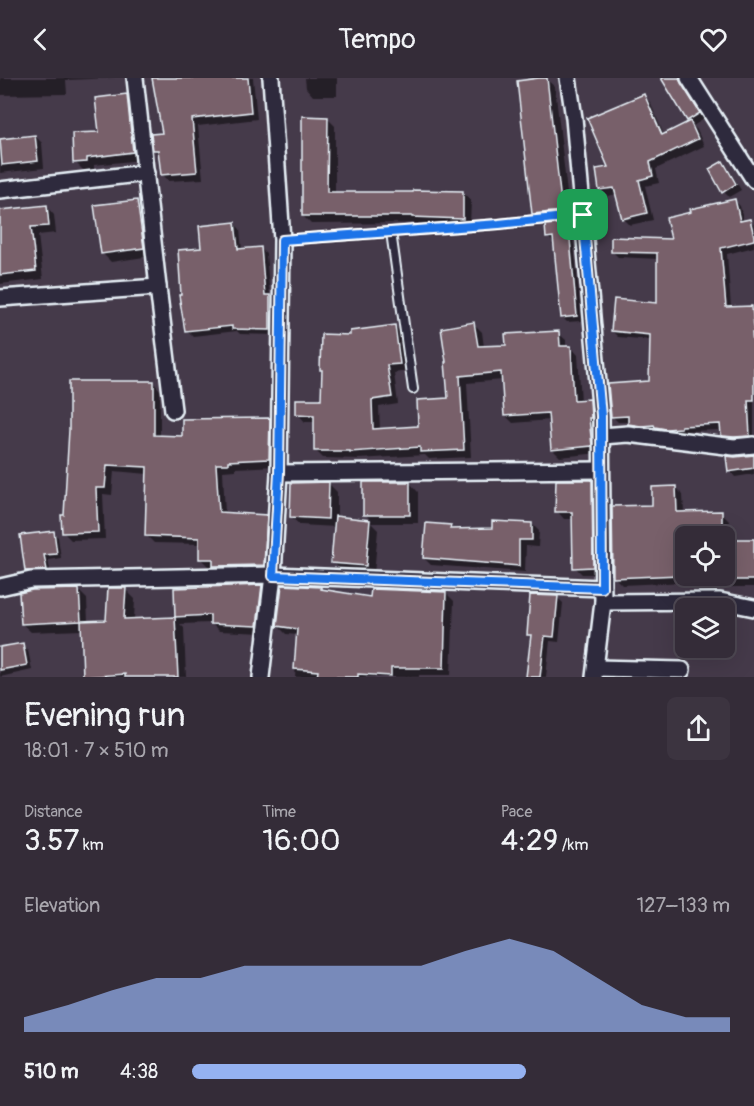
<!DOCTYPE html>
<meta charset="utf-8">
<style>
body{margin:0;font-family:Pangolin,sans-serif;background:#3c3440;color:#f1f3f6;height:100vh;display:flex;flex-direction:column;font-size:22px;white-space:nowrap}
*{box-sizing:border-box;margin:0}
p{font-size:20px;color:#a9a7ae}
.icon{flex:none;width:33px;height:33px;fill:none;stroke:currentColor;stroke-width:2;stroke-linecap:round;stroke-linejoin:round}
.map{position:relative;height:599px;overflow:hidden}
.side{display:flex;flex-direction:column;background:#342c38;flex:1}
.side>*{flex:none}
.controls{position:absolute;left:675px;top:448px;display:grid;gap:12px}
.controls a{display:grid;place-items:center;width:60px;height:60px;border-radius:9px;background:#342c38;box-shadow:0 6px 24px #0002,0 0 0 2px #4e4853;font-size:30px}
.pin{position:absolute;display:grid;place-items:center;width:51px;height:51px;color:#fff;margin:-26px;border-radius:12px;box-shadow:0 3px 9px #0006}
.round{display:grid;place-items:center;flex:none;width:63px;height:63px;border-radius:9px;background:#3c3440}
.overview{display:flex;align-items:center;justify-content:space-between;height:102px;padding:0 24px}
h1{font-size:33px;font-weight:600;line-height:45px}
.stats{display:grid;grid-template-columns:repeat(3,1fr);gap:9px;height:102px;padding:6px 24px}
.stats div{display:grid;align-content:center}
.stats b{font-size:30px;font-weight:600}
.stats small{font-size:16px;font-weight:400}
.stats p{font-size:16px}
.chart{height:168px;padding:12px 24px}
.chart p{display:flex;justify-content:space-between}
.chart svg{width:100%;height:108px;margin-top:6px;fill:#95b2f1;opacity:.7}
ul{padding:0 24px;list-style:none;font-size:20px}
li{display:grid;grid-template-columns:96px 72px 1fr;align-items:center;height:45px}
li i{height:15px;border-radius:8px;background:#95b2f1}
header{display:flex;justify-content:space-between;align-items:center;height:78px;padding:0 24px;background:#342c38;font-size:27px;font-weight:600}
.map>svg:first-child{display:block}
.shadow{fill:#0007;fill-rule:evenodd}
.building{fill:#78606a;stroke:#e8f1f8;stroke-width:1.5}
.lines{fill:none;stroke-linecap:round;stroke-linejoin:round}
.lane-casing{stroke:#e8f1f8;stroke-width:12}
.street-casing{stroke:#e8f1f8;stroke-width:20}
.lane{stroke:#2f2a3d;stroke-width:8}
.street{stroke:#2f2a3d;stroke-width:15}
.route-casing{stroke:#fff;stroke-width:12}
.route{stroke:#1a73e8;stroke-width:8}
</style>
<header><svg class="icon" aria-label="back" viewBox="0 0 24 24"><path d="M15 5l-7 7 7 7"/></svg>Tempo<svg class="icon" aria-label="heart" viewBox="0 0 24 24"><path d="M12 20l-8-8c-3-5 5-10 8-4 3-6 11-1 8 4z"/></svg></header>
<div class="map">
<svg width="754" height="599" viewBox="0 0 754 599">
<rect width="100%" height="100%" fill="#453a4a"/>
<filter id="ink" filterUnits="userSpaceOnUse"><feTurbulence type="fractalNoise" baseFrequency=".0167" numOctaves="2"/><feDisplacementMap in="SourceGraphic" scale="12" xChannelSelector="R" yChannelSelector="G"/><feConvolveMatrix kernelMatrix="1 2 1 2 8 2 1 2 1" color-interpolation-filters="sRGB"/></filter>
<g filter="url(#ink)">
<g class="shadow">
<path d="M0,0H115L66,2L67,16L0,17Z"/>
<path d="M177,0H253L257,41L198,48L203,101L169,103L162,96L160,78L154,72L164,57Z"/>
<path d="M305,0H337V18H313L306,10Z"/>
<path d="M546,1L555,9L570,141L542,144L534,136Z"/>
<path d="M680,4L685,10L704,41L693,48L697,52L704,68L656,91L659,105L645,108L653,142L630,147L623,140L617,116L608,118L601,111L643,18L650,24L664,57L691,45L688,42Z"/>
<path d="M126,18L135,26L141,82L94,87V92H83L75,84L101,56Z"/>
<path d="M327,40L335,48V115H463L471,122L470,148L422,147L420,145L311,146L303,138Z"/>
<path d="M35,58L42,65L44,90L0,95V62Z"/>
<path d="M722,85L728,90L741,112L729,119L724,114Z"/>
<path d="M734,122L740,128L744,144L750,143L754,147V169L727,176L731,230L752,229L754,231V363L729,362L722,356V352L686,353V355L673,356L636,352L630,346V344H618L612,338L651,304V262L618,259L612,253L659,227L658,181L618,179L612,173L673,162Z"/>
<path d="M136,123L145,132L151,178L111,184L102,175Z"/>
<path d="M47,129L54,137L56,155L38,157L43,201L0,206V133Z"/>
<path d="M235,146L240,151L242,172L261,171L266,176L270,218L275,224V257L240,256L237,253L193,258L187,252L202,172Z"/>
<path d="M563,147L568,152L569,160L573,164L574,168L582,243L567,244L562,239L555,164H553L548,159Z"/>
<path d="M474,246L482,254L484,269L507,268L558,255L566,262V270L571,269L578,277L581,323L589,322L597,330L599,375L560,379L552,371L550,342L513,345L505,337L503,302L467,305L471,379L429,381L425,377L359,381L323,380L315,372V344H305L298,336L323,322V293L321,292L352,259L395,248L402,256L407,293L394,295L398,326L379,329L380,352L420,349L450,322Z"/>
<path d="M153,304L160,312V359L184,360L269,342L277,349L276,388L235,390V392L223,393L225,436L266,439L273,446L271,494L222,495L214,488H208L201,481V466L154,465L146,457L148,396L114,393L112,417L103,416L105,461L71,462L64,455L65,438Z"/>
<path d="M754,378V396L735,399L730,393Z"/>
<path d="M591,403L599,411L600,496H582L575,489L574,441H564L557,433Z"/>
<path d="M410,405L418,414V445H371L378,452L374,496L342,493L333,484L336,449L300,447L291,439L329,406L337,414V440L372,443L365,436Z"/>
<path d="M675,409L683,417L684,435H721L729,443V462H754V509H714L708,503L622,507L614,499L654,429ZM686,459H724V498H686Z"/>
<path d="M532,446L539,453L538,469L526,468L525,494L431,487L424,480L450,449L454,452L494,451Z"/>
<path d="M53,455L58,459L61,480L48,482L51,496L31,498L26,493Z"/>
<path d="M261,509L269,516L265,555L219,553L211,545L180,546L184,550L186,599H85L82,552L31,554L22,546L78,512L87,521L88,544H107L125,511L135,521L134,542L177,540L175,512Z"/>
<path d="M320,510L323,513L372,520L446,515L454,523L451,597H419V599H295L298,557L286,556L278,548Z"/>
<path d="M557,519L563,525L559,564L550,563L546,599H527L532,560L528,556Z"/>
<path d="M22,566L28,572L32,592L0,599V571Z"/>
</g>
<g class="building">
<path d="M152,0H248L251,34L192,41L197,94L161,97L158,72H153L151,56L162,55Z"/>
<path d="M539,0H547L562,133L532,136L517,3Z"/>
<path d="M661,0H679L681,5L700,35L687,43Z"/>
<path d="M127,16L133,74L87,80V84L73,85L72,55L99,54L95,20Z"/>
<path d="M644,16L662,57L690,43L698,61L650,84L653,98L639,102L647,135L622,141L614,110L599,112L596,91L608,89L587,40Z"/>
<path d="M302,38L328,39L327,114H413V112L463,113V141L412,139V138H302Z"/>
<path d="M35,57L38,83L2,87L0,61Z"/>
<path d="M723,83L736,106L722,115L709,91Z"/>
<path d="M735,121L740,143L750,141L754,158V162L721,170L726,229L752,228L754,250V255H752L754,275V322H748L750,358L734,359L723,358L721,357L720,346L681,348V350L666,351L655,349L654,347L641,348L628,346V338L611,339L608,306L649,303L650,257L611,253L614,221L657,225V175L611,174V159L671,161L666,140L691,134L690,131Z"/>
<path d="M137,122L144,170L101,176L94,127Z"/>
<path d="M47,127L49,148L31,149L36,193L0,197V132Z"/>
<path d="M235,144L238,171L261,169L265,217H270V252L232,251V248L185,253L179,217H181L178,172L201,170L199,148Z"/>
<path d="M564,145L565,154L561,155L562,157L569,158L570,161L577,238L561,240L553,159L546,160L545,147Z"/>
<path d="M474,244L478,268L506,267L505,256L559,253L560,268H571L574,322L590,321L591,340H589L592,368L551,372L548,335L504,338L501,294L460,298L464,372L420,374V369L350,374V373H314V337L296,336V321H321L322,292H320L321,256L350,257V253L395,247L400,286L387,287L392,319L372,322L373,351L418,348L417,322L448,320L445,284H446L441,250Z"/>
<path d="M69,303H154V357L182,358V341L270,340L269,381L228,383V386H216L219,434L267,437L264,487L213,488V481H199V460L145,458L147,389L107,387L105,410H96L98,454L62,455L61,437H64L69,352Z"/>
<path d="M754,377V390L728,394L726,378L735,379Z"/>
<path d="M556,402H592L593,489L573,490L572,434H555Z"/>
<path d="M329,404L328,441L290,439L291,405Z"/>
<rect x="363" y="404" width="47" height="33"/>
<path d="M676,408L677,434L722,433V452H678L679,497L613,500L612,428L652,427V409Z"/>
<path d="M335,438L370,442L366,488L331,485Z"/>
<path d="M492,443L532,445V462H519V488L423,480L426,445L451,447L450,451L492,450Z"/>
<path d="M54,453L57,476L44,477L47,492L25,493L20,457Z"/>
<rect x="724" y="461" width="30" height="41"/>
<path d="M262,507L257,548L210,546V537L175,539L174,510Z"/>
<path d="M282,507L321,509V511L370,519L371,511L446,514L444,590H391V598L358,596V599H317L318,593L294,591L297,551L277,548Z"/>
<path d="M108,510H126L124,541L175,539L178,599H125V596L83,599L81,543L106,542Z"/>
<path d="M79,511L81,543L21,546L19,515L32,512Z"/>
<path d="M530,517L558,518L554,559L545,558L540,599H526L531,557H527Z"/>
<path d="M23,565L27,587L0,592V569Z"/>
</g>
<g class="lines">
<g class="lane-casing">
<g id="lane">
<path d="M391,154L413,311"/>
<path d="M282,162L499,146L583,137"/>
</g>
</g>
<g class="street-casing">
<g id="street">
<path d="M135,0L158,209L173,332"/>
<path d="M568,0L574,40L601,338L603,524L594,599"/>
<path d="M689,0L754,102"/>
<path d="M0,112L146,95"/>
<path d="M0,220L158,209"/>
<path d="M602,358L628,356L734,369L754,367"/>
<path d="M279,395L601,392"/>
<path d="M0,509L31,502L273,497L602,510"/>
<path d="M603,524L720,523L754,530"/>
<path d="M596,590L682,592"/>
<path d="M261,599L273,497L279,395L282,162L271,0"/>
</g>
</g>
<use href="#lane" class="lane"/>
<use href="#street" class="street"/>
</g>
</g>
<g class="lines" filter="url(#ink)">
<g class="route-casing">
<path id="route" d="M583,137L601,338L602,510L273,498L279,395L282,162L499,146Z"/>
</g>
<use href="#route" class="route"/>
</g>
</svg>
<div class="controls">
<a><svg class="icon" aria-label="locate" viewBox="0 0 24 24"><circle cx="12" cy="12" r="6"/><path d="M12 2v4M12 18v4M2 12h4M18 12h4"/></svg></a>
<a><svg class="icon" aria-label="layers" viewBox="0 0 24 24"><path d="M12 4l9 5-9 5-9-5zM3 14l9 5 9-5"/></svg></a>
</div>
<div class="pin" style="left:583px;top:137px;background:#1e9e55"><svg class="icon" aria-label="arrive" viewBox="0 0 24 24"><path d="M6 21V4h12l-3 4 3 4H6"/></svg></div>
</div>
<section class="side">
<div class="overview"><div><h1>Evening run</h1><p>18:01 · 7 × 510 m</p></div><a class="round"><svg class="icon" aria-label="share" viewBox="0 0 24 24"><path d="M12 15V3M7 8l5-5 5 5M5 13v7h14v-7"/></svg></a></div>
<div class="stats">
<div><p>Distance</p><b>3.57<small> km</small></b></div>
<div><p>Time</p><b>16:00</b></div>
<div><p>Pace</p><b>4:29<small> /km</small></b></div>
</div>
<div class="chart"><p><span>Elevation</span>127–133 m</p>
<svg viewBox="0 0 160 44" preserveAspectRatio="none"><path d="M0 44V38L10 33L20 27L30 22L40 22L50 17L60 17L70 17L80 17L90 17L100 11L110 6L120 11L130 22L140 33L150 38L160 38V44z"/></svg>
</div>
<ul>
<li><b>510 m</b>4:38<i style="width:62%"></i></li>
</ul>
</section>
